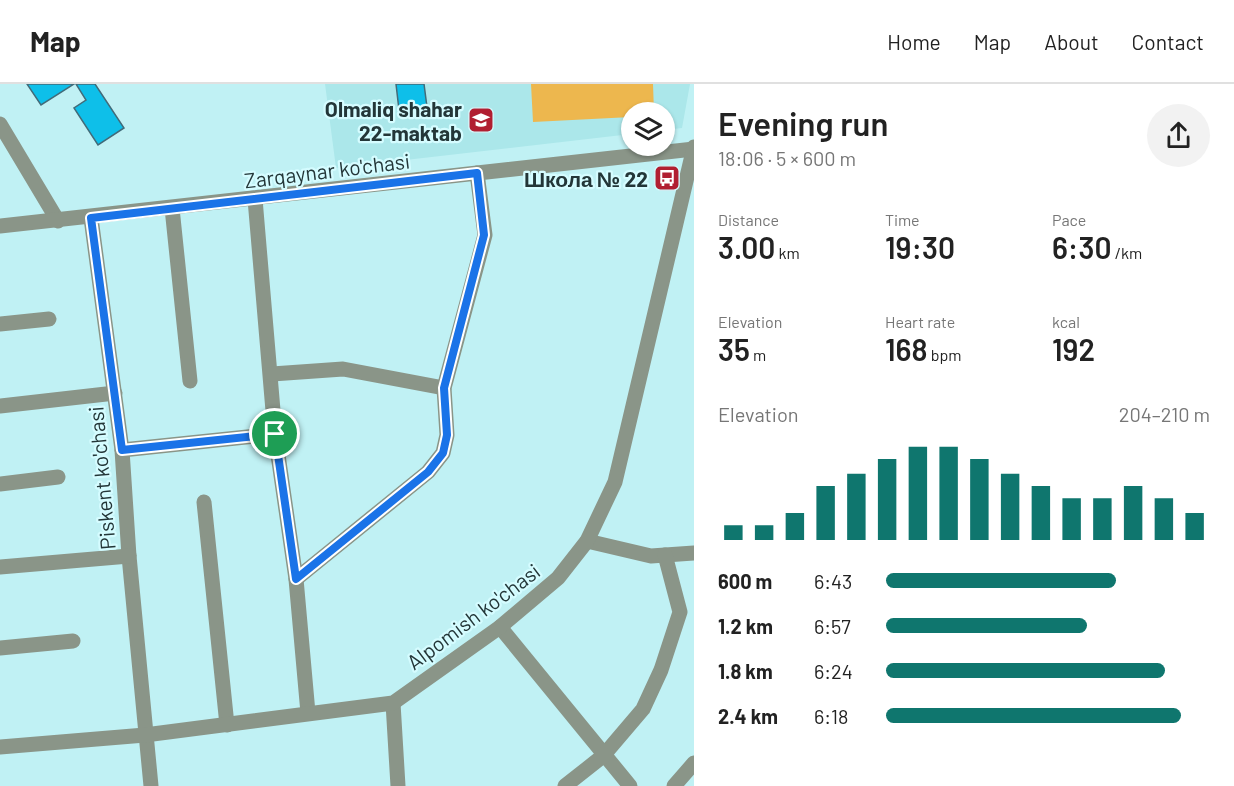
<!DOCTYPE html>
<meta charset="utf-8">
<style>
body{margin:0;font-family:Barlow,sans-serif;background:#f2f2f2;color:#222;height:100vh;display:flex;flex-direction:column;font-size:22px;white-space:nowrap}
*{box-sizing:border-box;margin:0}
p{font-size:20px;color:#767676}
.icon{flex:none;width:33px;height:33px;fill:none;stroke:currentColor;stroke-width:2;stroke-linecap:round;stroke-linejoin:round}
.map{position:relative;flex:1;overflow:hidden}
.sheet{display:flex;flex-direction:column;background:#fff;width:540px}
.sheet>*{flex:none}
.buttons{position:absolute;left:621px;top:18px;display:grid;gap:12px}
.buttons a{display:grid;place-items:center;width:54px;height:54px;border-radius:50%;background:#fff;box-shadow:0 2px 4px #0004;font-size:30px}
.pin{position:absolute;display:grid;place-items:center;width:51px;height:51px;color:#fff;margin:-26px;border:3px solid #fff;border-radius:50%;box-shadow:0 2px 6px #0007}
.round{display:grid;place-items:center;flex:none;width:63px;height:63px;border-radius:32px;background:#f2f2f2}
.summary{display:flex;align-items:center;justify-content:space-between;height:102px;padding:0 24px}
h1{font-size:33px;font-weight:600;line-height:45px}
.metrics{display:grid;grid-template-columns:repeat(3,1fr);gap:9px;height:102px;padding:6px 24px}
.metrics div{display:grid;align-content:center}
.metrics b{font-size:30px;font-weight:600}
.metrics small{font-size:16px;font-weight:400}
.metrics p{font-size:16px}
.chart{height:168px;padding:12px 24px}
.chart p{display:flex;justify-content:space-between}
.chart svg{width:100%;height:108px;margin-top:6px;stroke:#0f766e;stroke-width:6}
ul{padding:0 24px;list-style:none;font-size:20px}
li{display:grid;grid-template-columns:96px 72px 1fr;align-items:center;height:45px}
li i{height:15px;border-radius:8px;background:#0f766e}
header{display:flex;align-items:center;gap:36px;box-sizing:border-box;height:84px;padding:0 30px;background:#fff;border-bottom:2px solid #e0e0e0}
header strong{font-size:28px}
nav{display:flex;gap:33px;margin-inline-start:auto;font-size:21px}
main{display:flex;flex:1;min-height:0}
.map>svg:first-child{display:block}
.built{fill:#abe7ea}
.green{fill:#edb74e}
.building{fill:#0ebfe9;stroke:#426b79;stroke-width:1.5}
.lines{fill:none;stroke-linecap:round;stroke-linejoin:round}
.minor{stroke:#8a9588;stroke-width:15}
.route-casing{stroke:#fff;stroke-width:12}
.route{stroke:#1a73e8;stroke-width:8}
.labels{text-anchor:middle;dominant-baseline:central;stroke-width:4.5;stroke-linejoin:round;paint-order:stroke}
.poi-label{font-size:21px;font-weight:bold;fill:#233638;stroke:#d5fcff;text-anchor:end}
.street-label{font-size:21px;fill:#233638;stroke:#d5fcff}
</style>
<header>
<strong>Map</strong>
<nav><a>Home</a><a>Map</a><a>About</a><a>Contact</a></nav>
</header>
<main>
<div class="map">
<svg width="694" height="702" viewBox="0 0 694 702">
<rect width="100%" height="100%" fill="#c0f1f4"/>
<path class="built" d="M325,0H690L682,44L665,46L664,28H632L631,50L336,84Z"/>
<path class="green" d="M531,0H653L654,28H632L631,33L533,38Z"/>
<g class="building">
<path d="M27,0H74L41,21Z"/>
<path d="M76,0H95L124,44L98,61L74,24L86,16Z"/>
<path d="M396,0H424L427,23L399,26Z"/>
</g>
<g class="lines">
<g class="minor">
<path d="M0,40L58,137"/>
<path d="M255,115L275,350L296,495L308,629"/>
<path d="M172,124L190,297"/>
<path d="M91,134L122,366L129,472L151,702"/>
<path d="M0,142L694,65"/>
<path d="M0,240L49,235"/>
<path d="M272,290L343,285L444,304"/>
<path d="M0,322L115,309"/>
<path d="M122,366L275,350"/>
<path d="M0,400L58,393"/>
<path d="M204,418L227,641"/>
<path d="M587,457L651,472L694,469"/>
<path d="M0,483L129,472"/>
<path d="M296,495L428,388L443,369L447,351L444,304L485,151L477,89"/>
<path d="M500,543L630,702"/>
<path d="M0,564L73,557"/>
<path d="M393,619L398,702"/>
<path d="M0,663L145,651L393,619L500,543L558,494L587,457L615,398L694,63"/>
<path d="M565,702L603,672L643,625L661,586L680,528L665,471"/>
<path d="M674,702L694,679"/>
</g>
</g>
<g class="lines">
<g class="route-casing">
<path id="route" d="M477,89L484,151L444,304L447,351L443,369L428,388L296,495L275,350L122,366L91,134Z"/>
</g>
<use href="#route" class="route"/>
</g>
<defs>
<g id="school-square" transform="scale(1.35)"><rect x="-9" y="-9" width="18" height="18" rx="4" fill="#b11e31" stroke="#d5fcff"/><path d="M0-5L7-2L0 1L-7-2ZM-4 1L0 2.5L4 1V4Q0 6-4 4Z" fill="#fff"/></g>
<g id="bus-square" transform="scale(1.35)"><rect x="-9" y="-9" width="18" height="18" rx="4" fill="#b11e31" stroke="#d5fcff"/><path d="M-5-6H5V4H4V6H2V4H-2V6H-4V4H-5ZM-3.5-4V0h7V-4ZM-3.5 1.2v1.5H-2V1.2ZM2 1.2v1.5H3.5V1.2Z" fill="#fff"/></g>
</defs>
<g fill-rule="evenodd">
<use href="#school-square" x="481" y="36"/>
<use href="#bus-square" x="667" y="94"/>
</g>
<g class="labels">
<g class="poi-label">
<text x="462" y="24">Olmaliq shahar<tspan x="462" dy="24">22-maktab</tspan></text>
<text x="648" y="94">Школа № 22</text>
</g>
<g class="street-label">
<text transform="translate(327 86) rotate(-7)">Zarqaynar ko'chasi</text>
<text transform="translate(101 394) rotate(-95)">Piskent ko'chasi</text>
<text transform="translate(473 532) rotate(-37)">Alpomish ko'chasi</text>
</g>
</g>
</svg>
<div class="buttons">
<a><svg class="icon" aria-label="layers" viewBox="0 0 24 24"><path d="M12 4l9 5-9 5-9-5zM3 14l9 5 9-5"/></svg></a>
</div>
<div class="pin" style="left:275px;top:350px;background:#1e9e55"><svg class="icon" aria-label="arrive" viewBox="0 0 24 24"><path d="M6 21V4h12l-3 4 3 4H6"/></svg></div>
</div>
<section class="sheet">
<div class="summary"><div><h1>Evening run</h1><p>18:06 · 5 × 600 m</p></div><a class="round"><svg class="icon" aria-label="share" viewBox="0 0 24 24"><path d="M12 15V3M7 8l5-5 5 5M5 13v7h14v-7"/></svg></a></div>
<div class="metrics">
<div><p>Distance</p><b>3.00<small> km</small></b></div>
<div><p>Time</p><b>19:30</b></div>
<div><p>Pace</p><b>6:30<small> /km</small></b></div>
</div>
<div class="metrics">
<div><p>Elevation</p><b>35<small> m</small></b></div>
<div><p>Heart rate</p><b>168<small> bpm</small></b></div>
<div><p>kcal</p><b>192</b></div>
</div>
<div class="chart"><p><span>Elevation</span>204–210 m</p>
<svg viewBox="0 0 160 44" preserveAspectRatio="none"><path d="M5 44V38M15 44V38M25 44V33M35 44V22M45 44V17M55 44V11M65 44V6M75 44V6M85 44V11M95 44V17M105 44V22M115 44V27M125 44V27M135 44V22M145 44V27M155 44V33"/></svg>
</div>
<ul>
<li><b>600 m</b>6:43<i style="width:71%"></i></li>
<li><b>1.2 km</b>6:57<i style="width:62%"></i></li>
<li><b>1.8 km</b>6:24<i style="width:86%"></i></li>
<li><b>2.4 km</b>6:18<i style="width:91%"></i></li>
</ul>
</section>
</main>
